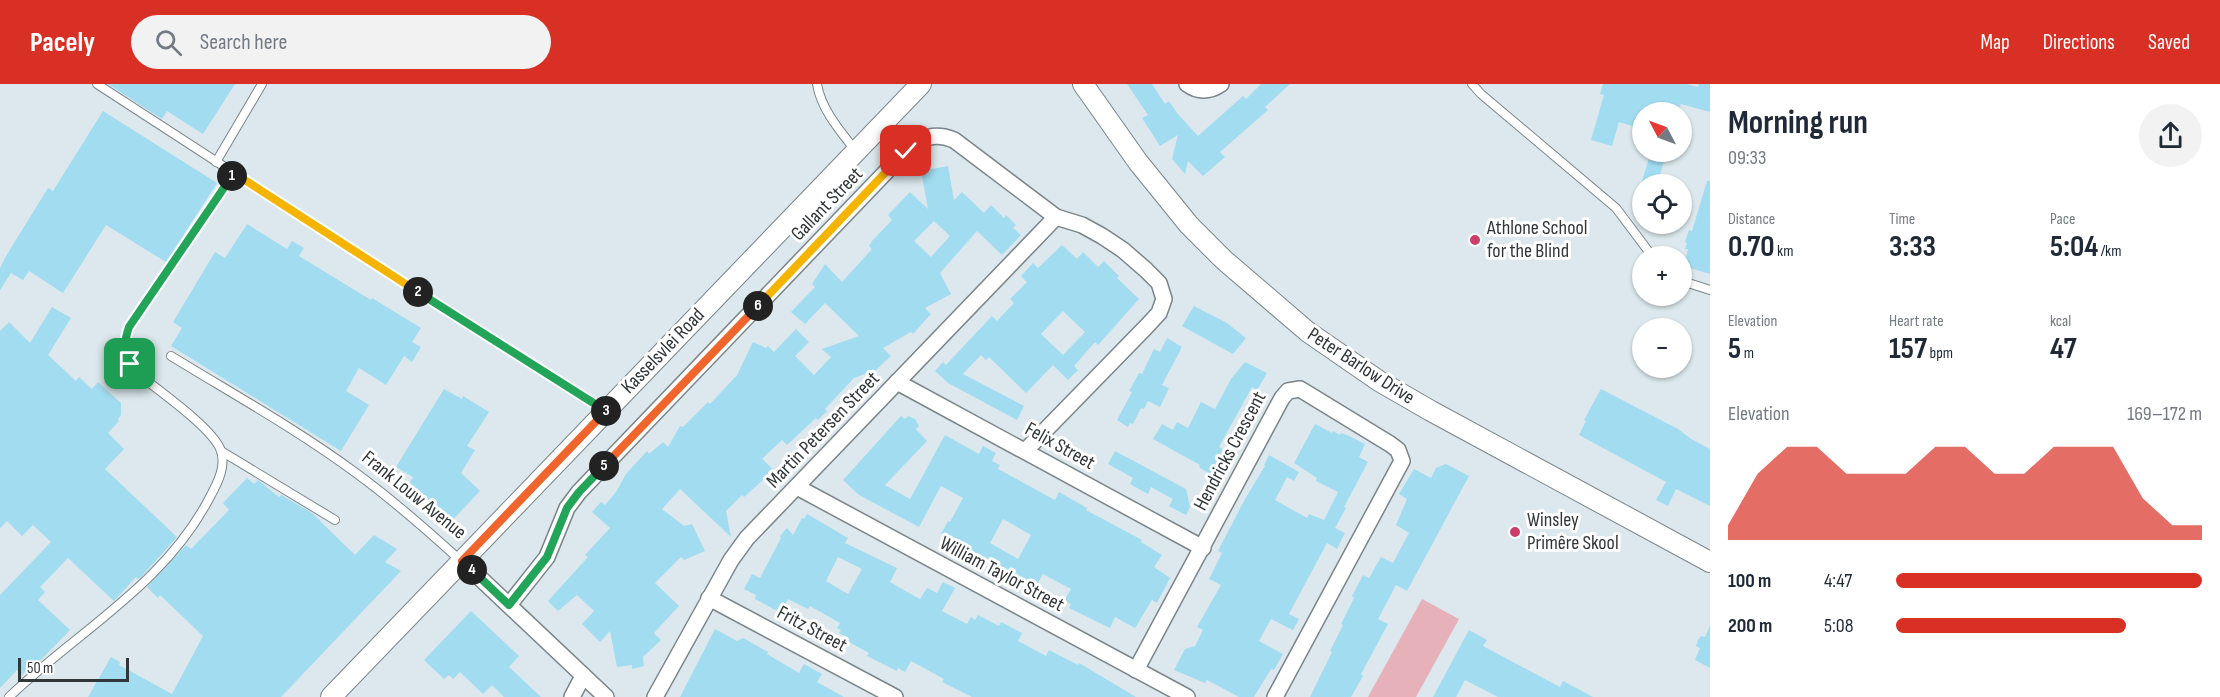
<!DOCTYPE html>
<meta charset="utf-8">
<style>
body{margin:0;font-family:"Sofia Sans Condensed",sans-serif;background:#f2f2f3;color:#1f2937;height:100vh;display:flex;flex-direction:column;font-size:22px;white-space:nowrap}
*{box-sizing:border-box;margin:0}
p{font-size:20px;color:#747a83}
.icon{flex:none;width:33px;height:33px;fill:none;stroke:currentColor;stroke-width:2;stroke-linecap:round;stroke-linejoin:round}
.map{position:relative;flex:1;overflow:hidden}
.sheet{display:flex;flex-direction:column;background:#fff;width:510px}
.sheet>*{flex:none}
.needle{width:39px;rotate:311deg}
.fabs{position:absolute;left:1632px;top:18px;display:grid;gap:12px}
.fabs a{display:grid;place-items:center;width:60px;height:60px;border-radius:50%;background:#fff;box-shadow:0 2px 4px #0004;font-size:30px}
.scale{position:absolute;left:18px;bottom:15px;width:111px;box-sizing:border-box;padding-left:6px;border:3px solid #313638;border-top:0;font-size:16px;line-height:21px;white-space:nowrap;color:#313638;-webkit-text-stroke:4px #fff;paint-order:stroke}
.pin{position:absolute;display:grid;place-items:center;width:51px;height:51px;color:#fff;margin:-26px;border-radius:12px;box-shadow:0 3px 9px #0006}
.km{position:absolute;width:30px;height:30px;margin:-15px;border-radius:50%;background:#222;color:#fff;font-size:16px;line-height:30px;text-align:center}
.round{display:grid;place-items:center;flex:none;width:63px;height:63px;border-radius:32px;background:#f2f2f3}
.head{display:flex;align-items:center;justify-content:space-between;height:102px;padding:0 18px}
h1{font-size:33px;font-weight:700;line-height:45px}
.figures{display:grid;grid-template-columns:repeat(3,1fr);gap:9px;height:102px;padding:6px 18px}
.figures div{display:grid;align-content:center}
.figures b{font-size:30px;font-weight:700}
.figures small{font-size:16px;font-weight:400}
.figures p{font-size:16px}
.chart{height:168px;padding:12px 18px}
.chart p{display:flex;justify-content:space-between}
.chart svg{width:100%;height:108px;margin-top:6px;fill:#d93025;opacity:.7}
ul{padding:0 18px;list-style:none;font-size:20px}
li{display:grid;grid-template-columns:96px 72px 1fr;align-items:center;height:45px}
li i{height:15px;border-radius:8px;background:#d93025}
header{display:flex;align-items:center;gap:36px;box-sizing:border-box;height:84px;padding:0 30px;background:#d93025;color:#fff}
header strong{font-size:28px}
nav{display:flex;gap:33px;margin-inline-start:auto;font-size:21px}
.search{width:420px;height:54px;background:#f2f2f3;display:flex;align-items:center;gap:15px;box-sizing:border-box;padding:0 21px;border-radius:33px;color:#747a83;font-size:22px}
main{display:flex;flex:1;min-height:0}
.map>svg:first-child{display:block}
.green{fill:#e7b1ba}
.building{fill:#a2dcf0;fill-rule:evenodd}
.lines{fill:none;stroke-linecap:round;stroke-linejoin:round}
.service-casing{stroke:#7a8589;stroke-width:10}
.minor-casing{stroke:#7a8589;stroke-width:18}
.tertiary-casing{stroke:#7a8589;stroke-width:22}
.service{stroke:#fff;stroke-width:8}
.minor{stroke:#fff;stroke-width:15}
.tertiary{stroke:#fff;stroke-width:20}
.split-1-casing{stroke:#fff;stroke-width:12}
.split-2-casing{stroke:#fff;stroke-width:12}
.split-3-casing{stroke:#fff;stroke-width:12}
.split-4-casing{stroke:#fff;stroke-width:12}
.split-5-casing{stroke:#fff;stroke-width:12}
.split-6-casing{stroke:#fff;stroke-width:12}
.split-7-casing{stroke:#fff;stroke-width:12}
.split-1{stroke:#22a559;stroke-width:8}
.split-2{stroke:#f5b400;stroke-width:8}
.split-3{stroke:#22a559;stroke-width:8}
.split-4{stroke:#f0652b;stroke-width:8}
.split-5{stroke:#22a559;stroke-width:8}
.split-6{stroke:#f0652b;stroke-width:8}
.split-7{stroke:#f5b400;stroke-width:8}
.poi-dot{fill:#cc3e69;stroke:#fff;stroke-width:2}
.labels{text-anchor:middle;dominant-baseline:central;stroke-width:6;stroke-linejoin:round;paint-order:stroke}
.street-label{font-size:20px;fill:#313638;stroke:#fff}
.poi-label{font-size:20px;fill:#313638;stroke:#fff;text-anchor:start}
</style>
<header>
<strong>Pacely</strong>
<div class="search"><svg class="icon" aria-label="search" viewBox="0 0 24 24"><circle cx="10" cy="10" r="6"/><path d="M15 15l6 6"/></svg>Search here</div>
<nav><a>Map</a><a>Directions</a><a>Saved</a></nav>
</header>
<main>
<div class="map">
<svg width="1710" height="613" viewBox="0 0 1710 613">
<rect width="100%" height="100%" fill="#dce8ed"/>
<path class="green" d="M1422,515L1459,535L1416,613H1368Z"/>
<g class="building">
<path d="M108,0H235L203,50L167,27L162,35Z"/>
<path d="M1127,0H1152L1165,20L1169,17L1177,29L1198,52L1243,12L1246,15L1261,0H1290L1265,23L1268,26L1220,68L1225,73L1203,92L1188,77L1185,90L1172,75L1178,51L1160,62L1142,34L1148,31Z"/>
<path d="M1603,0H1687L1698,3L1699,0H1710V28L1681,20L1678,28H1642V45L1619,38L1612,62L1591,56L1604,11L1600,10Z"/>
<path d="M103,27L217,99L166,178L106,141L63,209L29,187L23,196L11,189L0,206V184L6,172L48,104L53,107Z"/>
<path d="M1651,68H1667L1657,100H1641Z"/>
<path d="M948,82L954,116L962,108L984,129L991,121L1004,134L1006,131L1016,141L1013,144L1021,151L1002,171L977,147L940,189L951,210L925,224L931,230L913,250L911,248L883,264L891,272L876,286L854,294L825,325L827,327L818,336L816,334L787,361L782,356L762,375L774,386L744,413L742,411L726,427L731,453L680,405L662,425L684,442L692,440L705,467L684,476L681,473L655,499L679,522L654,549L661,556L643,573L644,582L632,585V581L617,583L610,547L600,558L582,540L594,527L577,511L558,527L548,517L588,473L585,471L610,444L592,428L601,418L605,421L616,408L626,390L647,367L649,370L663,358L668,363L680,342L683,343L708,318L710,320L737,291L753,258L766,264L768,262L774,268L796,245L809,258L795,272L814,291L831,273L822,265L859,252L825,219L805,240L791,228L815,203L812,200L825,180L842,198L872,165L869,162L872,157L892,136L888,131L910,108L928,125L921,87ZM934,137L950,152L931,173L914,157Z"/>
<path d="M1707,97H1710V190L1684,182L1688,165H1685L1687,159L1685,158L1689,146L1692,147Z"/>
<path d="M247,140L287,165L292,157L304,164L299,172L371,216L372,214L421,244L412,258L421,263L412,278L404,272L386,301L359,284L346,307L369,321L341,367L171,262L182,244L173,238L215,168L225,174Z"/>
<path d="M1062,161L1077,175L1083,168L1098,183L1104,177L1119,192L1117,194L1139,215L1098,261L1095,258L1074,282L1078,286L1068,296L1053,281L1026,309L989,273L986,276L981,271L963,290L1024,322L1017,336L948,299L935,287L943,278L946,281L992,232L997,237L1014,219L1010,215L1027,198L1021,192L1033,179L1038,184ZM1063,227L1085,248L1063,271L1041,250Z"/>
<path d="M1194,222L1227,239L1246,254L1233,270L1182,242Z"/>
<path d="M52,223L71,234L48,271L76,297L79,293L92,305L98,298L121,319V331L118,335L119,337L108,349L124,365L105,385L177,453L142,492L138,495L136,493L114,517L68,474L40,503L45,508L38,516L70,546L35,582L33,580L22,591L17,586L0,604V511L51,458L33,441L22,452L7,437L0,444V247L9,238L30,259Z"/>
<path d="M1167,254L1182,263L1162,301L1169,304L1160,323L1148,317L1144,325L1141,324L1133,340L1130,339L1128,343L1117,336L1132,308L1129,307L1139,289L1142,290L1154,265L1160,268Z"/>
<path d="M1245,278L1267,289L1257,306L1252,303L1219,363L1228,368L1217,387L1215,386L1211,391L1199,383L1200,381L1153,355L1162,340L1173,346L1177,338L1188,344L1201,318L1215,325L1231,295Z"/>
<path d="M444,305L462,315L463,312L489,328L467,362L475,366L461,389L480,407L446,443L431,429L436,424L406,405L413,393L396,383Z"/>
<path d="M1601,305L1678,345L1691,355L1710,365V422L1676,405L1668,422L1656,416L1666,398L1579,351L1586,337L1584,336Z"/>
<path d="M901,332L905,335L908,332L915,335L919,342L916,345L927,357L885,401L910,415L945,351L979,370L983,362L996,369L992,377L1000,381L998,385L1002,387L1055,416L1059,408L1087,424L1086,426L1142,456L1141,458L1162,471L1154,483L1170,494L1157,519L1152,516L1135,544L1115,533L1110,544L1069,524L1071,520L1064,517L1071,505L1043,490L1034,506L1028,504L1010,494L1013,489L941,450L948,437L950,438L963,414L941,402L919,443L859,411L843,396ZM1003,435L1031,451L1018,475L990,459Z"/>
<path d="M1315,340L1332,349L1333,347L1340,351L1341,349L1349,352L1365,360L1359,373L1368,378L1344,423L1346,424L1335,444L1345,449L1337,465L1327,459L1289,530L1299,535L1293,546L1271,535L1259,557L1283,570L1274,586L1271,585L1254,613H1239L1207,596L1205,599L1174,586L1185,565L1195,562L1203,546L1197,543L1221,501L1209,495L1222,469L1218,467L1245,415L1265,382L1264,381L1269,371L1299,388L1294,397L1287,393L1275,416L1307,434L1309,430L1324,436L1338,408L1316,397L1317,394L1294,379Z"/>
<path d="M1115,367L1186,405L1190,423L1186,431L1169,422L1173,415L1151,403L1148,410L1130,400L1133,394L1108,380Z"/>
<path d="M1446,380L1469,392L1407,507L1396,501L1378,535L1388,540L1361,590L1363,592L1351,613H1310L1332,568L1330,567L1343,541L1341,540L1354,514L1352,512L1363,491L1369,494L1381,473L1393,479L1409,449L1396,441L1407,415L1399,410L1414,385L1431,394L1436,384Z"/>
<path d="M247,394L254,400L258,396L279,413L281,411L312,429L355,471L374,451L397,465L385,478L401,487L281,613H88L111,573L120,578L119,581L172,610L203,552L160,511L158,514L147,503L186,461L191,465L229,426L223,419Z"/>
<path d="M807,430L848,454L845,459L897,484L890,498L902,505L920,515L927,504L937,509L943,498L955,504L942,527L967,540L971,533L975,536L978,531L999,542L1001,538L1022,549L1018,557L1046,572L1049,566L1078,581L1079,579L1136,613H972L942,598L944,595L911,577L905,588L898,584L897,587L867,572L869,569L845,556L847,553L839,549L841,546L837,544L840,539L810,522L808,525L788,515L781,529L755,515L756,511L744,505L752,490L760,494L781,454L780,452L787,444L793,451L802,434L804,435ZM838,473L862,485L848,510L826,497Z"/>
<path d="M471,527L519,572L509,583L541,613H504L492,601L483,610L460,588L453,595L449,591L444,595L424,576Z"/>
<path d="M1710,541V584L1695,576L1700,564L1696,562L1698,556L1701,552L1705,553Z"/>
<path d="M715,545L737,557L743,554L768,568L767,570L799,589L804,580L822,590L817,598L844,613H680Z"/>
<path d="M1469,546L1487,556L1483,562L1560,603L1563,597L1593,613H1498L1465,596L1456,613H1433Z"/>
</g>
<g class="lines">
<g class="service-casing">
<g id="service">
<path d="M97,0L368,176L605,326"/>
<path d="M817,0C821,25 840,47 855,66"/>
<path d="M1472,0L1481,10L1616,124L1652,172"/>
<path d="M216,78L262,0"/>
<path d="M1682,197L1710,206"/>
<path d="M171,272C233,310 298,346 356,389C393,416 427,446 461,477"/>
<path d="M221,367L335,436"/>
<path d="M9,613C79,546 166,500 211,411C218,398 226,382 221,367C214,345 158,306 138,290C125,275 122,262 129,243L234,89"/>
</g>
</g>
<g class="minor-casing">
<g id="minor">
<path d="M1187,0C1198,8 1209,8 1221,0"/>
<path d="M897,298L1203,464"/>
<path d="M797,403L1187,613"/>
<path d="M462,477L606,613"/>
<path d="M709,514L895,613"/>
<path d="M509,521L547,473L567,424L579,408L906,67C922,53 935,48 954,56L1056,133L1082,141L1102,152L1123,166L1146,186L1159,199L1164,215L1159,229L1146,243L1026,366"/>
<path d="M1136,586L1282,314L1288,307L1300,305L1390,360L1398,366L1402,377L1275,613"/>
<path d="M572,613L583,592"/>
<path d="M655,613L731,476L747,454L1056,133"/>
</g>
</g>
<g class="tertiary-casing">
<g id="tertiary">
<path d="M1083,0L1138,78L1189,141L1224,176L1308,248L1379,297L1431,327L1710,478"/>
<path d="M331,613L921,0"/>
</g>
</g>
<use href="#service" class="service"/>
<use href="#minor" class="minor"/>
<use href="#tertiary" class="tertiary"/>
</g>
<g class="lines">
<g class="split-1-casing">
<path id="split-1" d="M130,280C124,266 124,257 129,243L232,92"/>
</g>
<g class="split-2-casing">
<path id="split-2" d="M232,92L234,89L418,208"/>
</g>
<g class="split-3-casing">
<path id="split-3" d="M418,208L606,327"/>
</g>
<g class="split-4-casing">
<path id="split-4" d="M472,486L462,477L606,327"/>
</g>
<g class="split-5-casing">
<path id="split-5" d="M472,486L509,521L547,473L567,424L579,408L604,382"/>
</g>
<g class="split-6-casing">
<path id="split-6" d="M604,382L758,222"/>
</g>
<g class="split-7-casing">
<path id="split-7" d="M758,222L906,67"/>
</g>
<use href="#split-1" class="split-1"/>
<use href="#split-2" class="split-2"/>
<use href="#split-3" class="split-3"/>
<use href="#split-4" class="split-4"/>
<use href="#split-5" class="split-5"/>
<use href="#split-6" class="split-6"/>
<use href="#split-7" class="split-7"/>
</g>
<g class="poi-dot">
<circle cx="1475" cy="156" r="6"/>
<circle cx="1515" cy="448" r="6"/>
</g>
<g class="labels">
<g class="street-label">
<text transform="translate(827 120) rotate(-46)">Gallant Street</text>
<text transform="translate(663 267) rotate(-46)">Kasselsvlei Road</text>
<text transform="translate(1361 282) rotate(33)">Peter Barlow Drive</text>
<text transform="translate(823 346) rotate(-46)">Martin Petersen Street</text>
<text transform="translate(1060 362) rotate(29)">Felix Street</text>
<text transform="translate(1230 367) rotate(-62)">Hendricks Crescent</text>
<text transform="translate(414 411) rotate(39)">Frank Louw Avenue</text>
<text transform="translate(1002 490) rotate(28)">William Taylor Street</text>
<text transform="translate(812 545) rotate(28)">Fritz Street</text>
</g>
<g class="poi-label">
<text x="1487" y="144">Athlone School<tspan x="1487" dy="23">for the Blind</tspan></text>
<text x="1527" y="436">Winsley<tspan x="1527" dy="23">Primêre Skool</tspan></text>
</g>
</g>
</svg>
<div class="fabs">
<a><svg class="needle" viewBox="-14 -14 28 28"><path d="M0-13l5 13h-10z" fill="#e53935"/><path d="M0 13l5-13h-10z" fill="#747a83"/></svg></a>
<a><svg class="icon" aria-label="locate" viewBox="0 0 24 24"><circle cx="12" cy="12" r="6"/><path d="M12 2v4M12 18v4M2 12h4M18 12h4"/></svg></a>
<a>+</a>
<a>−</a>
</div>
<div class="scale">50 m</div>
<div class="pin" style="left:130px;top:280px;background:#1e9e55"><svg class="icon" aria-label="arrive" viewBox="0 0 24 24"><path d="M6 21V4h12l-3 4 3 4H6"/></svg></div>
<div class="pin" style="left:906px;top:67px;background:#d93025"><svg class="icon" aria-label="check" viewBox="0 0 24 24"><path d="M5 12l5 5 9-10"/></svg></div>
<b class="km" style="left:232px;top:92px">1</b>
<b class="km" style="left:418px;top:208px">2</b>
<b class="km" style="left:606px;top:327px">3</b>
<b class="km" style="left:472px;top:486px">4</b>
<b class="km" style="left:604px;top:382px">5</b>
<b class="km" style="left:758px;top:222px">6</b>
</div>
<section class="sheet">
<div class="head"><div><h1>Morning run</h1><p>09:33</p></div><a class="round"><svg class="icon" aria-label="share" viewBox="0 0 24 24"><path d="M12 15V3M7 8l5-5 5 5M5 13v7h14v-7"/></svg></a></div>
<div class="figures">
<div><p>Distance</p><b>0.70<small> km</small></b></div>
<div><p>Time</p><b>3:33</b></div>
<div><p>Pace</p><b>5:04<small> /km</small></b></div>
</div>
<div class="figures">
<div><p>Elevation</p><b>5<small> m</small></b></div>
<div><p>Heart rate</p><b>157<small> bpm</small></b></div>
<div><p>kcal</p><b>47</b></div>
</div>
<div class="chart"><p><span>Elevation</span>169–172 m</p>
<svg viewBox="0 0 160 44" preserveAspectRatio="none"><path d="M0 44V38L10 17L20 6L30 6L40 17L50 17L60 17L70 6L80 6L90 17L100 17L110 6L120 6L130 6L140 27L150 38L160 38V44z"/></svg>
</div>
<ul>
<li><b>100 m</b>4:47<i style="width:100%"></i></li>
<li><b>200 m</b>5:08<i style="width:75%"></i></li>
</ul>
</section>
</main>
